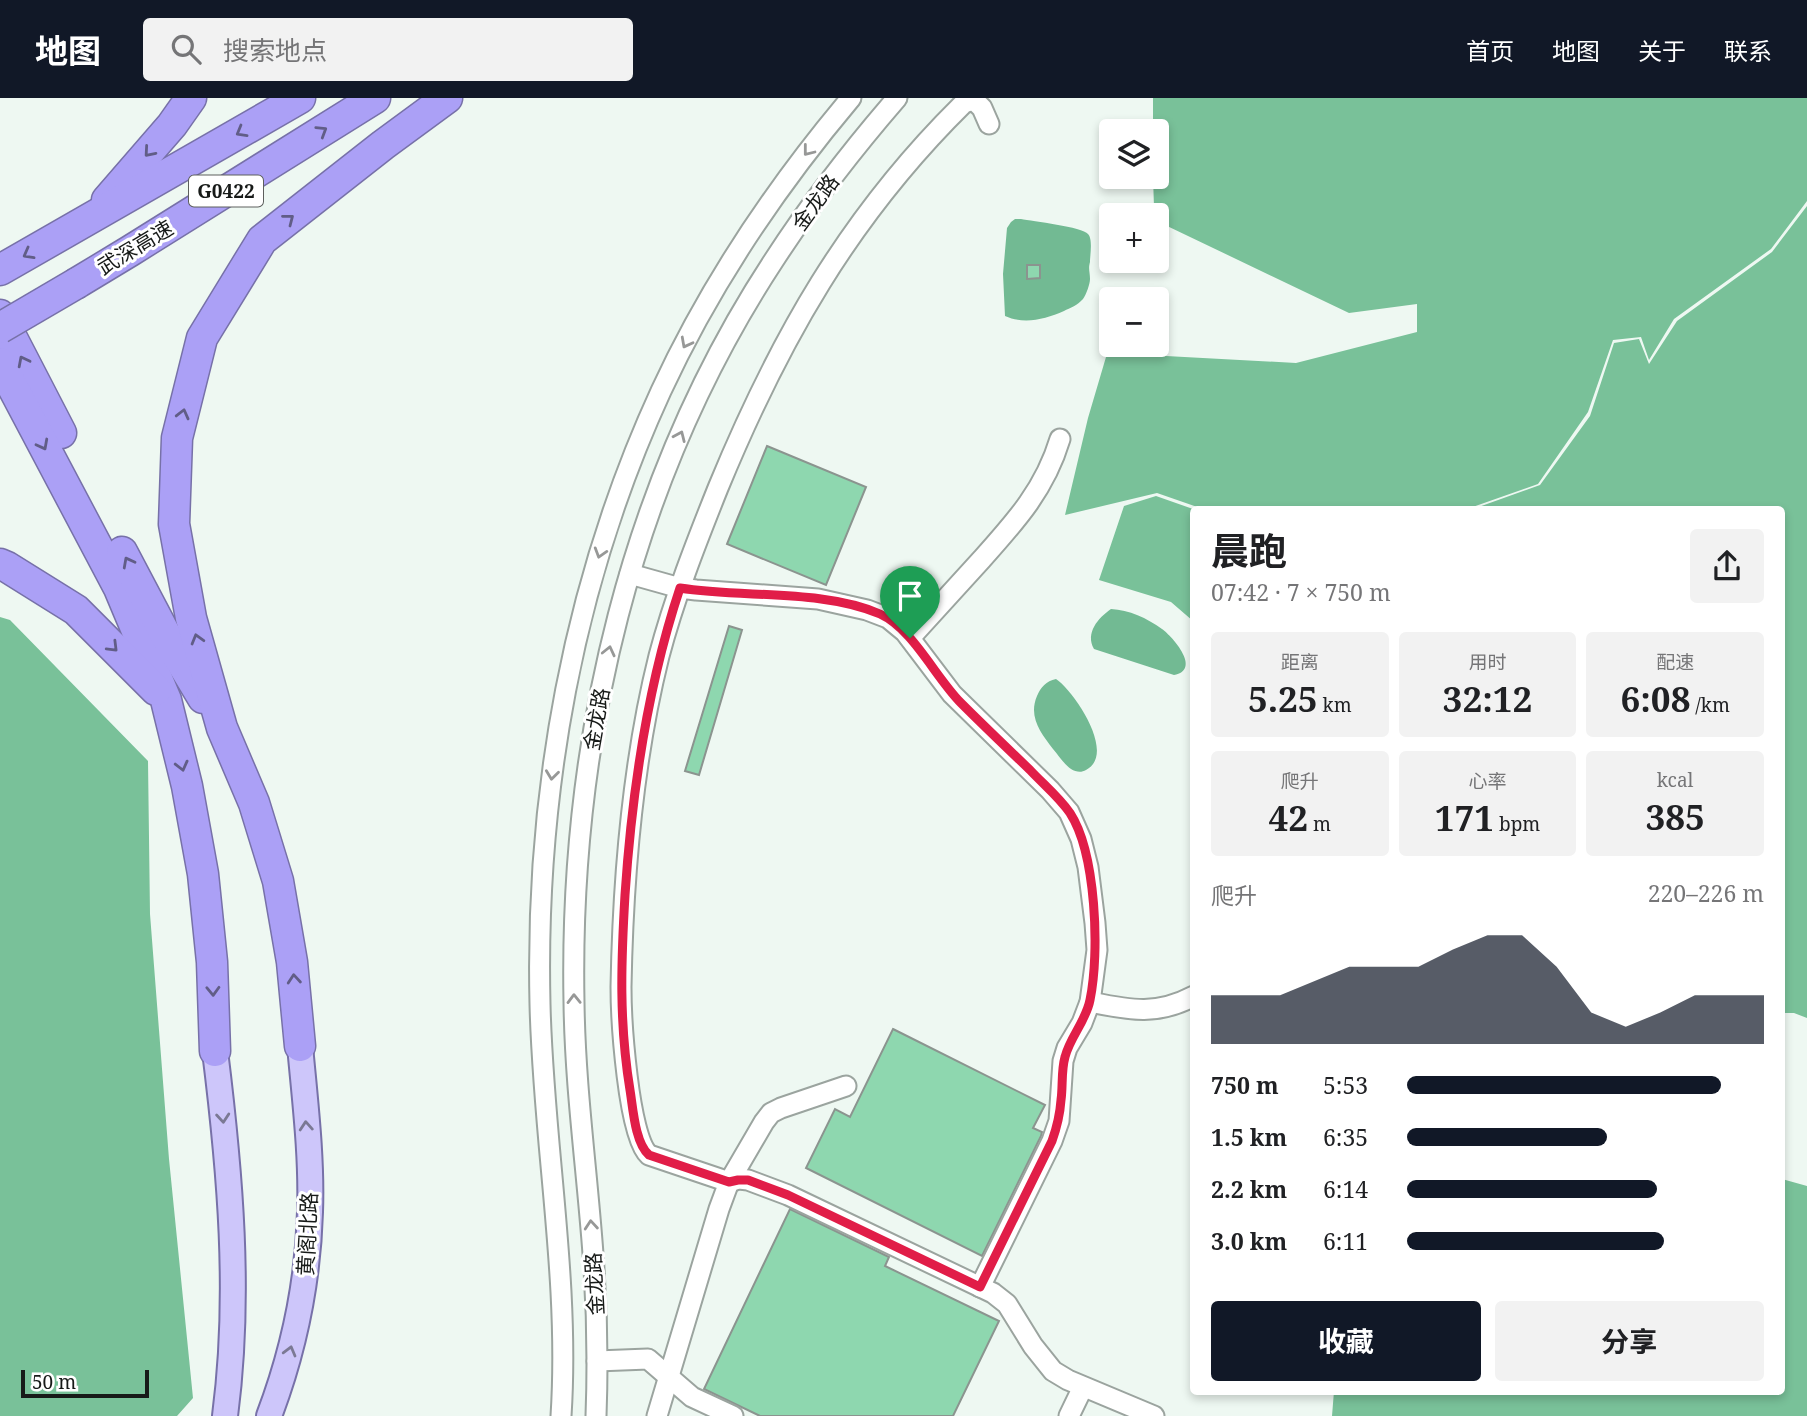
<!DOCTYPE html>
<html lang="zh">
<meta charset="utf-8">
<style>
body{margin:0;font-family:"Noto Serif","Noto Sans SC",serif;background:#f2f2f2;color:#202124;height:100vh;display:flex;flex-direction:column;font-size:26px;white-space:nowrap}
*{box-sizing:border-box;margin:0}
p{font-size:23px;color:#757577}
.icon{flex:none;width:38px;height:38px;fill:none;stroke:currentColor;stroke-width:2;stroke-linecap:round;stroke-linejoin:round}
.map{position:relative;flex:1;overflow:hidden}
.sheet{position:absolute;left:1190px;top:408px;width:595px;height:889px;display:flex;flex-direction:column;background:#fff;border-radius:7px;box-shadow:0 4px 10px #0003}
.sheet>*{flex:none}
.controls{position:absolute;left:1099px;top:21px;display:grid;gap:14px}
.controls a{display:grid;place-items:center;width:70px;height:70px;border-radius:7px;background:#fff;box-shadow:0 4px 10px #0003;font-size:35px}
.scale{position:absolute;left:21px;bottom:18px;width:128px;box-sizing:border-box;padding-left:7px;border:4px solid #171a18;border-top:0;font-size:19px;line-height:24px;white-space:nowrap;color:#171a18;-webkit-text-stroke:5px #fff;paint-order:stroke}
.pin{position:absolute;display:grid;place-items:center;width:60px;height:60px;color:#fff;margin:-72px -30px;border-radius:50% 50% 50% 0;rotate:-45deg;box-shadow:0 0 7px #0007}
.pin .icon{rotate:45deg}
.round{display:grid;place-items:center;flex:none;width:74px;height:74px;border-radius:7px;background:#f2f2f2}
.head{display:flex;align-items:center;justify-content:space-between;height:119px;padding:0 21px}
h1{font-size:38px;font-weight:700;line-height:52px}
.metrics{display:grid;grid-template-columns:repeat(3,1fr);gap:10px;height:119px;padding:7px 21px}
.metrics div{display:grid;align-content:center;border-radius:7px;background:#f2f2f2;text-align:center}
.metrics b{font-size:35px;font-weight:700}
.metrics small{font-size:19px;font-weight:400}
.metrics p{font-size:19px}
.chart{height:196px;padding:14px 21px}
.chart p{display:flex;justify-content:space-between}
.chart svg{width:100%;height:126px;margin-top:7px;fill:#111827;opacity:.7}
.cta{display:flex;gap:14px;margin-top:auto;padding:14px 21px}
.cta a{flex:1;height:80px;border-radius:7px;background:#111827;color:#fff;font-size:28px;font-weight:700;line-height:80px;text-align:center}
.cta a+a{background:#f2f2f2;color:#202124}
ul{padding:0 21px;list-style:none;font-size:23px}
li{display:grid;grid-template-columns:112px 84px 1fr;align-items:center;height:52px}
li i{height:18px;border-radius:9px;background:#111827}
header{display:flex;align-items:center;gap:42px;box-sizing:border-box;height:98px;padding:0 35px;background:#111827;color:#fff}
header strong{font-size:33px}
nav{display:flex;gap:38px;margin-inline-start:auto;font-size:24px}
.search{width:490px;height:63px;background:#f2f2f2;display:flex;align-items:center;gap:18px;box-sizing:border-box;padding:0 24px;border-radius:7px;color:#757577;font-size:26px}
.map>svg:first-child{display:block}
.forest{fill:#79c199}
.water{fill:#72ba93}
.building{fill:#8ed7af;stroke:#8b948f;stroke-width:2}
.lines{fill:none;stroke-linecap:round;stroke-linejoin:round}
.minor-casing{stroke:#9ba49f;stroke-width:23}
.major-casing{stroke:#7771a8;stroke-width:28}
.highway-casing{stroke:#7771a8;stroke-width:33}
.minor{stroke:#fff;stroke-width:19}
.major{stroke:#cdc6fa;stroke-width:24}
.highway{stroke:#aba0f6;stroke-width:30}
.highway-bridge-casing{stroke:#7771a8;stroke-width:33;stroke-linecap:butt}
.highway-bridge{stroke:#aba0f6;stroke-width:30}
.oneway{stroke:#615d87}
.oneway2{stroke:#979897}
.oneway3{stroke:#7b7994}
.route-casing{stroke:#fff;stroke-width:14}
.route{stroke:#e11d48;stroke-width:9}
.labels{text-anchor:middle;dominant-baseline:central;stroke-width:6;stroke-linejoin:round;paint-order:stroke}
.shield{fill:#fff;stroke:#5d5f5d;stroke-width:2}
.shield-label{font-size:19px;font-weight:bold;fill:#171a18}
.street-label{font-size:21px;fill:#171a18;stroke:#fff}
</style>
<header>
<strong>地图</strong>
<div class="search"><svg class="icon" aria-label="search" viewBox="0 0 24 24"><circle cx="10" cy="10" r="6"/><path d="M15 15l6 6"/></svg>搜索地点</div>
<nav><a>首页</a><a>地图</a><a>关于</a><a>联系</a></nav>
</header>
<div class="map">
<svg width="1807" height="1318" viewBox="0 0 1807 1318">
<rect width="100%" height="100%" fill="#eef8f2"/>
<g class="forest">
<path d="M1153,0H1807V103L1771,151L1674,221L1649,262L1641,239L1613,242L1588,314L1538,386L1467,411H1203L1157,395L1065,417L1088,320L1106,259L1166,258L1296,265L1417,234V206L1349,215L1165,127L1154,109L1153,79H1157V33H1153Z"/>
<path d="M1807,108V920L1794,915H1782V411H1473L1540,387L1590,318L1614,245L1639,241L1649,266L1677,223L1772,154Z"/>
<path d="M1156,398L1193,411V523L1171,504L1099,482L1124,408Z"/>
<path d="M0,519L10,522L148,663L150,816L169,1061L193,1300L177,1318H0Z"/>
<path d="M1782,1081L1807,1088V1318H1332L1334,1293H1782Z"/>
</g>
<g class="water">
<path d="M1015,121H1021C1032,123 1083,129 1088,136C1093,141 1090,157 1090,164C1088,171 1090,174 1090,181C1090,186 1086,197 1083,201C1078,207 1070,210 1064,213C1045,221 1025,227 1005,218L1003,176L1007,130L1011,124Z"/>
<path d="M1111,511C1129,512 1147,520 1162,531C1173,539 1202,572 1174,577L1094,551C1085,535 1098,520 1111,511Z"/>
<path d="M1056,581C1074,593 1117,656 1086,672C1081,675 1076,674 1071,671C1064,666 1059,658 1053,651C1041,635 1028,619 1037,598C1041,589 1046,583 1056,581Z"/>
</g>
<g class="building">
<path d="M1027,167H1040V180L1027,181Z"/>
<path d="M767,348L866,389L826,487L727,446Z"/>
<path d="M729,528L742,532L699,677L685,673Z"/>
<path d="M893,931L1045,1007L1033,1030L1042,1034L1041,1038L982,1158L806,1070L835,1011L850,1019Z"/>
<path d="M790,1111L889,1159L885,1168L999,1223L953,1318H760L704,1291Z"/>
</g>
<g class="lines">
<g class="minor-casing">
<g id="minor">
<path d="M989,26L982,10L974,2L964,5C849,118 779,242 718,390C696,445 674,501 659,558C632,666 623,778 621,889C621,920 628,1039 649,1057L729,1084L739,1081L748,1082L788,1097L993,1195L1007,1206L1033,1248L1053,1273L1068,1282L1154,1318"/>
<path d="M630,476L680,490L696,492L818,501L867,512L888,520L905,534L952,596L1050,692L1069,714L1081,741L1088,769L1095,825L1097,852L1090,904L1082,925L1067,950L1063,963L1059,1023L1052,1043L980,1189"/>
<path d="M910,540C934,514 958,487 982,461C1016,423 1045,391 1060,341"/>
<path d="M1090,904C1130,912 1156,918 1194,898"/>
<path d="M597,1263L648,1261L692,1299L733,1318"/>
<path d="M561,1318C570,1180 543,1043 540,906C535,696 573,484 661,293C710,187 776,89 851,0"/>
<path d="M596,1318C598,1264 597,1210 593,1156C587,1072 575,989 574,904C569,644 630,381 774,162C811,105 852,52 897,0"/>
<path d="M657,1318L719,1111L729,1084L764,1024L771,1015L781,1010L846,988"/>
<path d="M1069,1318L1083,1289"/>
</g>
</g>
<g class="major-casing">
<g id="major">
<path d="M215,953C230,1073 241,1197 225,1318"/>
<path d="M269,1318C294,1252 308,1185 310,1114C312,1059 305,1003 300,948"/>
</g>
</g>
<g class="highway-casing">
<g id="highway">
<path d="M107,102L172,27L191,0"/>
<path d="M0,172L300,0"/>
<path d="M77,185L130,153L375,0"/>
<path d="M0,217L61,335"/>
<path d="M0,265L119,490L166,602L187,688L203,776L212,864L215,953"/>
<path d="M122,454L171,547L203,600"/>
<path d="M0,466L7,469L76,512L156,592"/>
<path d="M300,948L292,864L278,783L254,705L222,630L191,520L174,426L177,340L202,240L262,142L383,47L447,0"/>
</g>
</g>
<use href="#minor" class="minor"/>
<use href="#major" class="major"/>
<use href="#highway" class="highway"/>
<g class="highway-bridge-casing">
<path id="highway-bridge" d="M0,230L77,185"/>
</g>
<use href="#highway-bridge" class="highway-bridge"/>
</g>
<defs><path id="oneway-chevron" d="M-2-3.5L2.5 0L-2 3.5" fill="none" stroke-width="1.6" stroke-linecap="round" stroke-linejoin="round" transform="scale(1.75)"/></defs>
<g class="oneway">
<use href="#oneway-chevron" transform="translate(322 33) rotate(-32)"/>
<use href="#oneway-chevron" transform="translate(241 34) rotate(150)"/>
<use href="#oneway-chevron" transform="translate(149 54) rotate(131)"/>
<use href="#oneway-chevron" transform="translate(289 121) rotate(-38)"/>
<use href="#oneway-chevron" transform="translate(28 156) rotate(151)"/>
<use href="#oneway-chevron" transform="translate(23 263) rotate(-117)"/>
<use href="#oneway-chevron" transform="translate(183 316) rotate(-76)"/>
<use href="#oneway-chevron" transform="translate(43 347) rotate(62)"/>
<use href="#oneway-chevron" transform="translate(128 464) rotate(-118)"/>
<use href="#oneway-chevron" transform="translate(197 541) rotate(-106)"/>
<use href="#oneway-chevron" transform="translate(113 549) rotate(45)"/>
<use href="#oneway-chevron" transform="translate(182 668) rotate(76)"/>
<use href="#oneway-chevron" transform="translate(294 881) rotate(-95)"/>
<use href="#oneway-chevron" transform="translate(213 893) rotate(88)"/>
</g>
<g class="oneway2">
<use href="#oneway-chevron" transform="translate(808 53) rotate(128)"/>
<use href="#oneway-chevron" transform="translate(686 245) rotate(118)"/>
<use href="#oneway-chevron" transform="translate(680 338) rotate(-66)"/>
<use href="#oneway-chevron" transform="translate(600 455) rotate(107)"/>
<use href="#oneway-chevron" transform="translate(609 553) rotate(-77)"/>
<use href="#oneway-chevron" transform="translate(552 677) rotate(97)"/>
<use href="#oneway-chevron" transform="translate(574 901) rotate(-91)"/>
<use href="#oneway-chevron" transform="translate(591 1127) rotate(-95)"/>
</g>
<g class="oneway3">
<use href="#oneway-chevron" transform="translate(223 1020) rotate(85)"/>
<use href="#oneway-chevron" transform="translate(306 1028) rotate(-94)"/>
<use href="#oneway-chevron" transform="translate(290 1253) rotate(-75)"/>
</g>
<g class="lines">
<g class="route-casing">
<path id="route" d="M680,490C742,500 823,491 880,516C913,531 935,579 961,605C984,628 1007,650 1030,672C1043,686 1059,699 1070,715C1096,755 1100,854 1090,902C1086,923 1070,939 1065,959C1061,973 1063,988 1061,1002C1060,1016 1057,1029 1052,1043L980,1189L788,1097L748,1082H738L729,1084L649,1057C635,1045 633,1010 630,992C619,925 621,865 625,797C632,692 647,589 680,490Z"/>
</g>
<use href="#route" class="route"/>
</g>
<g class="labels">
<rect class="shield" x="189" y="77.5" width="74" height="31" rx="5"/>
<g class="shield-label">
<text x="226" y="93">G0422</text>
</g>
<g class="street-label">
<text transform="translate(815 104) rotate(-54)">金龙路</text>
<text transform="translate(135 149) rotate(-31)">武深高速</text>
<text transform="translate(596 621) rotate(-80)">金龙路</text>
<text transform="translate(307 1136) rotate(-87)">黄阁北路</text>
<text transform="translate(594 1186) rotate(-93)">金龙路</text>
</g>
</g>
</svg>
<div class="controls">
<a><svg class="icon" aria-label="layers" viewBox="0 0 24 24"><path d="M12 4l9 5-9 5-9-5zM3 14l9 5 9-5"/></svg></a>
<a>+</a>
<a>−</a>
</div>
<div class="scale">50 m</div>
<div class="pin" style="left:910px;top:540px;background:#1e9e55"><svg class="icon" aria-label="arrive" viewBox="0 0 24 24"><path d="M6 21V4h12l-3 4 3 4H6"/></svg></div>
<section class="sheet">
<div class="head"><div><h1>晨跑</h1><p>07:42 · 7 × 750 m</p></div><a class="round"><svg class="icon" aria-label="share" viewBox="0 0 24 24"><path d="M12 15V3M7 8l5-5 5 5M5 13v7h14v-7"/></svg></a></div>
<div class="metrics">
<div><p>距离</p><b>5.25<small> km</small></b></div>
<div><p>用时</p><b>32:12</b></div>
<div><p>配速</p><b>6:08<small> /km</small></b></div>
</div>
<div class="metrics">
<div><p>爬升</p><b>42<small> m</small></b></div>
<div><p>心率</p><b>171<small> bpm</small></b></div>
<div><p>kcal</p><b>385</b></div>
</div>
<div class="chart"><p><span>爬升</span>220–226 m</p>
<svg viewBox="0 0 160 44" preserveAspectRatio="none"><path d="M0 44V27L10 27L20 27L30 22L40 17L50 17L60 17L70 11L80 6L90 6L100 17L110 33L120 38L130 33L140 27L150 27L160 27V44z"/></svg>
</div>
<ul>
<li><b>750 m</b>5:53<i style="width:88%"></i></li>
<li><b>1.5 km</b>6:35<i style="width:56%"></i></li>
<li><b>2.2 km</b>6:14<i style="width:70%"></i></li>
<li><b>3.0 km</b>6:11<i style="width:72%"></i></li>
</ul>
<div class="cta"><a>收藏</a><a>分享</a></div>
</section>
</div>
